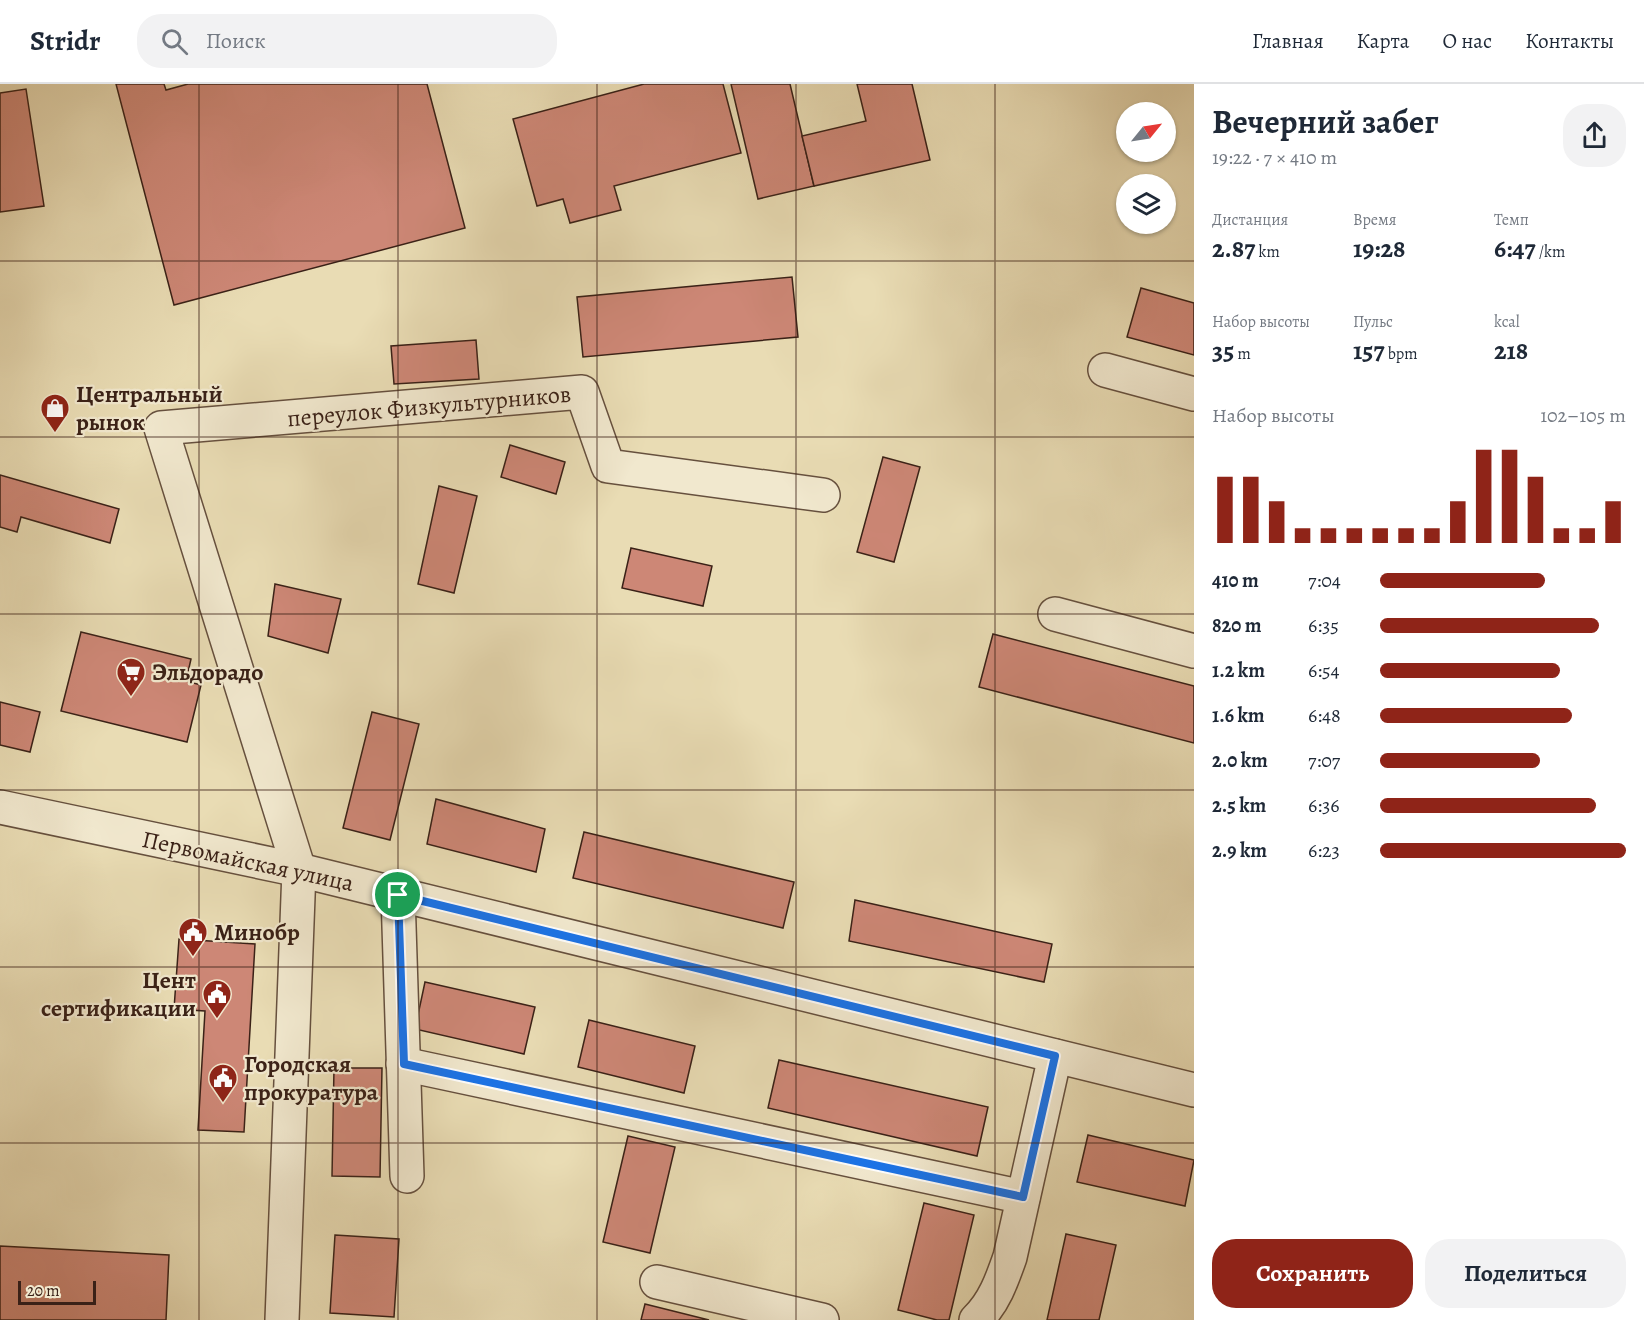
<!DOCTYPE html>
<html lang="ru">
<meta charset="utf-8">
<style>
body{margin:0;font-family:Alegreya,serif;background:#f2f2f3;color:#1f2937;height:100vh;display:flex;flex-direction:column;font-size:22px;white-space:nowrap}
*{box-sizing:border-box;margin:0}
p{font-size:20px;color:#747a83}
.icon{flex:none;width:33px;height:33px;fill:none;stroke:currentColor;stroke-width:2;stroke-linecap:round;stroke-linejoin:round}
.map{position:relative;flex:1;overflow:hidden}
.panel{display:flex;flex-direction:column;background:#fff;width:450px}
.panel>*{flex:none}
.needle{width:39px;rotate:60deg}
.tools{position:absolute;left:1116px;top:18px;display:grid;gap:12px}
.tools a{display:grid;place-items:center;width:60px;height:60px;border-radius:50%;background:#fff;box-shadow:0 2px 4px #0004;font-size:30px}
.scale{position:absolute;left:18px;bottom:15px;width:78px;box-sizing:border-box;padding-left:6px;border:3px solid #3a2117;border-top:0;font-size:16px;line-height:21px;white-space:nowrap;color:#3a2117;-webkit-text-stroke:4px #f1e8ce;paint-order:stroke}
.pin{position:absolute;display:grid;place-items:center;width:51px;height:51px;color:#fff;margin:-26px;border:3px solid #fff;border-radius:50%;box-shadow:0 2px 6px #0007}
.round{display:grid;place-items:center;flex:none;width:63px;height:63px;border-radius:24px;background:#f2f2f3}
.head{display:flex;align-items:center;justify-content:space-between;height:102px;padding:0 18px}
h1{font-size:33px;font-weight:700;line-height:45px}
.stats{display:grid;grid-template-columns:repeat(3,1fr);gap:9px;height:102px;padding:6px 18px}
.stats div{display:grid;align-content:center}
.stats b{font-size:26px;font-weight:700}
.stats small{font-size:16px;font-weight:400}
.stats p{font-size:16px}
.chart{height:168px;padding:12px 18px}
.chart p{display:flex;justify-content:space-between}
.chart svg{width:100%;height:108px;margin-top:6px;stroke:#8f2418;stroke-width:6}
.action{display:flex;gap:12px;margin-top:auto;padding:12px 18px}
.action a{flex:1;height:69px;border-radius:24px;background:#8f2418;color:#fff;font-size:24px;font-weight:700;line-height:69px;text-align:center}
.action a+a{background:#f2f2f3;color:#1f2937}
ul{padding:0 18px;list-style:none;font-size:20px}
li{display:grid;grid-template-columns:96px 72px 1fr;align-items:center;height:45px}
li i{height:15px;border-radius:8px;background:#8f2418}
header{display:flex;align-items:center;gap:36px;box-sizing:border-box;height:84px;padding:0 30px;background:#fff;border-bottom:2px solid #e0e1e3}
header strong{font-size:28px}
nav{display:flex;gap:33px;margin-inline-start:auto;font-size:21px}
.search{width:420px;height:54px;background:#f2f2f3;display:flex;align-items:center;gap:15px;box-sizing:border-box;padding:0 21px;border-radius:24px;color:#747a83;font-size:22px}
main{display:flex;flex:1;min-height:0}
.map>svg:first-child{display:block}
.building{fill:#cd8776;stroke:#3a2117;stroke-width:1.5}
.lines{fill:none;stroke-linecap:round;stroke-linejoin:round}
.minor-casing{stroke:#66503e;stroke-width:36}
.minor{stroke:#f1e8ce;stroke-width:33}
.route-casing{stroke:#fff;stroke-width:12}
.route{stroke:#1a73e8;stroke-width:8}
.grid{fill:none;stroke:#3a2117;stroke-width:1.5;stroke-opacity:0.55}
.labels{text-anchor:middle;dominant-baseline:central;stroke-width:4.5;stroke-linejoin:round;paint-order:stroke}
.poi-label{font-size:24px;font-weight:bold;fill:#3a2117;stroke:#f1e8ce;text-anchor:start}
.street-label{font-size:24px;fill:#3a2117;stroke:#f1e8ce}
</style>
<header>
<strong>Stridr</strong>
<div class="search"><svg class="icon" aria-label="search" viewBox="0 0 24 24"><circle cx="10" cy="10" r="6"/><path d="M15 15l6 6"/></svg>Поиск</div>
<nav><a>Главная</a><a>Карта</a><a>О нас</a><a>Контакты</a></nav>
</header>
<main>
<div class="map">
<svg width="1194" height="1236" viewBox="0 0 1194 1236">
<rect width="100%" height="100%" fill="#e9dcb4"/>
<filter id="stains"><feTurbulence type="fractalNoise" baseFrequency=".00333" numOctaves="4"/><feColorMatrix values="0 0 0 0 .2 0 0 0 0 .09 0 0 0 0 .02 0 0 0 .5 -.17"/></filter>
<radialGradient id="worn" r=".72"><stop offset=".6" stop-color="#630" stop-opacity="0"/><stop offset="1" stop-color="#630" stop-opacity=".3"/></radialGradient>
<g class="building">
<path d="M116,0H164L166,6L188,0H427L465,144L174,221Z"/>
<path d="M644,0H723L741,69L614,102L621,126L570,139L563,115L537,122L513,35Z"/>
<path d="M731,0H790L814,102L758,115Z"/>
<path d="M857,0H912L930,76L814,102L802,52L866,37Z"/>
<path d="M26,5L44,122L0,128V9Z"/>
<path d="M792,193L798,253L583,273L577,213Z"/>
<path d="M1141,204L1194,219V271L1127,253Z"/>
<path d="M476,256L479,295L394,300L391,262Z"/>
<path d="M510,361L565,378L556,410L501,393Z"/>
<path d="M883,373L920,383L894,478L857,468Z"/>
<path d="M0,391L119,425L110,459L21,433L17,448L0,443Z"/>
<path d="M439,402L477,412L454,509L418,500Z"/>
<path d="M631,464L712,482L703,522L622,504Z"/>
<path d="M275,500L341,515L328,569L268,552Z"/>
<path d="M81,548L191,575L186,597L201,601L187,658L61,627Z"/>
<path d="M993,550L1194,602V659L979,603Z"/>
<path d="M0,618L40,628L30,668L0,661Z"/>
<path d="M372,628L419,640L390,756L343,744Z"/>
<path d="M436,715L545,745L536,788L427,760Z"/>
<path d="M584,748L794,798L783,844L573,794Z"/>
<path d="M855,816L1052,860L1044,898L849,857Z"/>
<path d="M179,855L255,860L244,1048L198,1046L205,927L174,925Z"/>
<path d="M425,898L535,923L524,970L415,945Z"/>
<path d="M589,936L695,962L684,1009L578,983Z"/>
<path d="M779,976L988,1023L977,1072L768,1024Z"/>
<path d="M334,984H382L380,1093L332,1092Z"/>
<path d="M1088,1051L1194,1076L1185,1122L1077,1098Z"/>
<path d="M628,1052L675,1063L650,1169L603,1158Z"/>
<path d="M924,1119L974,1131L949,1236H937L898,1226Z"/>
<path d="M1066,1150L1116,1161L1099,1236H1047Z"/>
<path d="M335,1151L399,1155L394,1233L330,1229Z"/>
<path d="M0,1162L169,1171L166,1236H0Z"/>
<path d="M645,1220L709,1236H641Z"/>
</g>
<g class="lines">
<g class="minor-casing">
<g id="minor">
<path d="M1105,286L1194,310"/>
<path d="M1055,530L1194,567"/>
<path d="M0,723L299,786L1194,1006"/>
<path d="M398,811L407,1092"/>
<path d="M403,980L1023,1113"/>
<path d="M657,1198L822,1236"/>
<path d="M282,1236L299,786L161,344L582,308L608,382L823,411"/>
<path d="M976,1236C994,1219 1002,1196 1010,1173L1055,972"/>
</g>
</g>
<use href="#minor" class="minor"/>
</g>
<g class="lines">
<g class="route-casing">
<path id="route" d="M398,811L1055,972L1023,1113L404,980Z"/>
</g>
<use href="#route" class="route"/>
</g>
<path class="grid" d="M199,0V1236M398,0V1236M597,0V1236M796,0V1236M995,0V1236M0,177H1194M0,353H1194M0,530H1194M0,706H1194M0,883H1194M0,1059H1194"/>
<defs>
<g id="shop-pin" transform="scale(1.5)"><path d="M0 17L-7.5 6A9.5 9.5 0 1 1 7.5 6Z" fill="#8f2418" stroke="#f1e8ce"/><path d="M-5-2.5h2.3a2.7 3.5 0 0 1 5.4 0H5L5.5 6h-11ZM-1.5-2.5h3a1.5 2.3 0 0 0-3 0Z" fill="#fff"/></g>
<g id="supermarket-pin" transform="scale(1.5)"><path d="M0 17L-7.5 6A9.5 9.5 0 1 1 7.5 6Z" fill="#8f2418" stroke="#f1e8ce"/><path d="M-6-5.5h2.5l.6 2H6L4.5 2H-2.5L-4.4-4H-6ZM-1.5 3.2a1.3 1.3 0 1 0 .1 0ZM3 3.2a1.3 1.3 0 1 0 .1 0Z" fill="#fff"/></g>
<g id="civic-pin" transform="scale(1.5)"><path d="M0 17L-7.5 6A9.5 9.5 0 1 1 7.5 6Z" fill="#8f2418" stroke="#f1e8ce"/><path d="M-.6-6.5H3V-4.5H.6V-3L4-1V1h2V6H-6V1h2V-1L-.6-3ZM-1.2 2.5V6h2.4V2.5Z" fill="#fff"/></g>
</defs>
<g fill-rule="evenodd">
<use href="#shop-pin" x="55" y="324"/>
<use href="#supermarket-pin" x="131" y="588"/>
<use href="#civic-pin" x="193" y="848"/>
<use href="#civic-pin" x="217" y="910"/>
<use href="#civic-pin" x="223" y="994"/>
</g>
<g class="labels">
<g class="poi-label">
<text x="76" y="310">Центральный<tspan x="76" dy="28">рынок</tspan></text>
<text x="152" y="588">Эльдорадо</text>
<text x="214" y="848">Минобр</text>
<text x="196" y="896" text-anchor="end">Цент<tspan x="196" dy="28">сертификации</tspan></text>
<text x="244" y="980">Городская<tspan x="244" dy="28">прокуратура</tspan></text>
</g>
<g class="street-label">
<text transform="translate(429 322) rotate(-5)">переулок Физкультурников</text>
<text transform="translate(248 777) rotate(12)">Первомайская улица</text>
</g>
</g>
<rect width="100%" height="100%" filter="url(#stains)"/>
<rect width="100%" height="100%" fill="url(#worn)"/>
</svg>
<div class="tools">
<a><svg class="needle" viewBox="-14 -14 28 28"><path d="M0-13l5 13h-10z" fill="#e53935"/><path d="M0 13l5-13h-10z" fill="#747a83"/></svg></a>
<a><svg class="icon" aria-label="layers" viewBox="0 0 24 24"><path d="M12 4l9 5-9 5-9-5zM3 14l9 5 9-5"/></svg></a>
</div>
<div class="scale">20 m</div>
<div class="pin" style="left:398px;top:811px;background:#1e9e55"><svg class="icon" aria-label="arrive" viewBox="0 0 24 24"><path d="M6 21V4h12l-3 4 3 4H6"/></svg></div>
</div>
<section class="panel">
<div class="head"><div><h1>Вечерний забег</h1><p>19:22 · 7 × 410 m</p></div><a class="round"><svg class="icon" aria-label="share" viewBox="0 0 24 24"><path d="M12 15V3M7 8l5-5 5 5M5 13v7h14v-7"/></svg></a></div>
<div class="stats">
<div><p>Дистанция</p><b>2.87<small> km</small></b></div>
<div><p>Время</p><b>19:28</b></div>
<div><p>Темп</p><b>6:47<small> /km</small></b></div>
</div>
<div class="stats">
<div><p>Набор высоты</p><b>35<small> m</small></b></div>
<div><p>Пульс</p><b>157<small> bpm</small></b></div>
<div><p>kcal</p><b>218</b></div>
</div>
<div class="chart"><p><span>Набор высоты</span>102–105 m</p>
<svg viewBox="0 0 160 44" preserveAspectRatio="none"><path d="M5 44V17M15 44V17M25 44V27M35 44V38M45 44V38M55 44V38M65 44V38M75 44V38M85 44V38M95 44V27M105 44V6M115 44V6M125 44V17M135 44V38M145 44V38M155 44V27"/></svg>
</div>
<ul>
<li><b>410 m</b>7:04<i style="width:67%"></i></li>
<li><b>820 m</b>6:35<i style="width:89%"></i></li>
<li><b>1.2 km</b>6:54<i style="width:73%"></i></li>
<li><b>1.6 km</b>6:48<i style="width:78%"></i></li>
<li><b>2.0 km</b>7:07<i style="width:65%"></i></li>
<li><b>2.5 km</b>6:36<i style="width:88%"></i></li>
<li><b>2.9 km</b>6:23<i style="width:100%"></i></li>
</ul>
<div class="action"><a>Сохранить</a><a>Поделиться</a></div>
</section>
</main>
